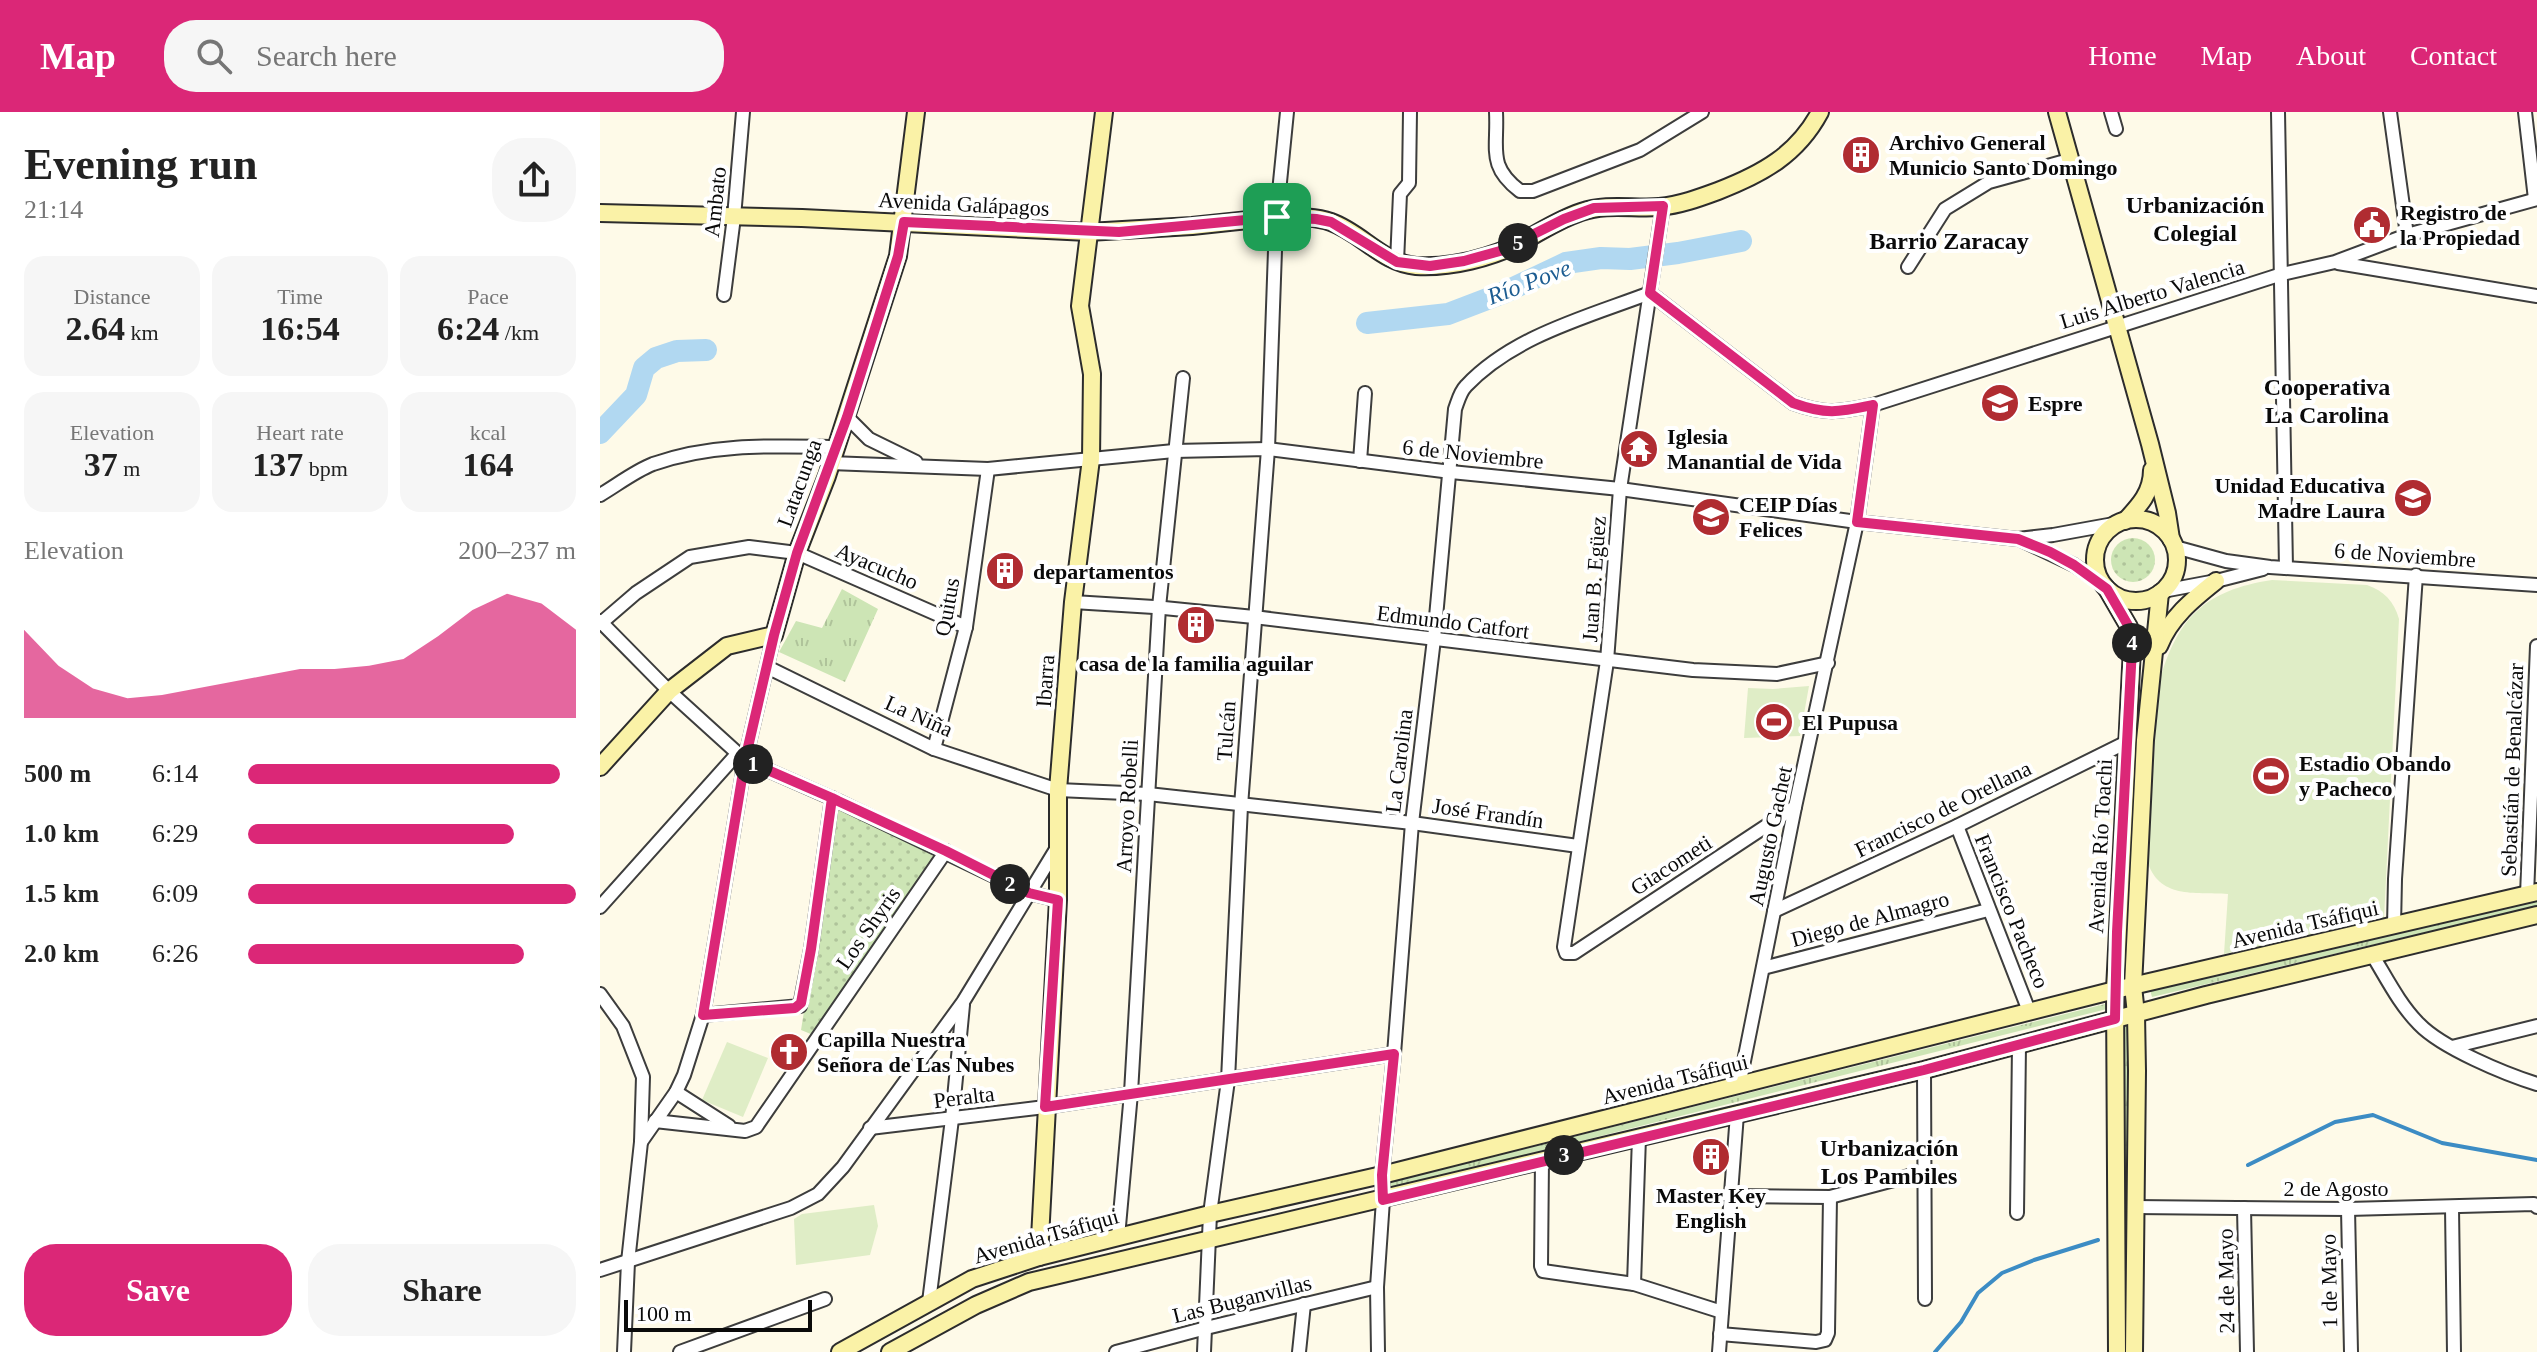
<!DOCTYPE html>
<meta charset="utf-8">
<style>
body{margin:0;font-family:"Times New Roman",serif;background:#f6f6f6;color:#222;height:100vh;display:flex;flex-direction:column;font-size:30px;white-space:nowrap}
*{box-sizing:border-box;margin:0}
p{font-size:26px;color:#767676}
.icon{flex:none;width:44px;height:44px;fill:none;stroke:currentColor;stroke-width:2;stroke-linecap:round;stroke-linejoin:round}
.map{position:relative;flex:1;overflow:hidden}
.sheet{display:flex;flex-direction:column;background:#fff;width:600px}
.sheet>*{flex:none}
.scale{position:absolute;left:24px;bottom:20px;width:188px;box-sizing:border-box;padding-left:8px;border:4px solid #0a0a0a;border-top:0;font-size:22px;line-height:28px;white-space:nowrap;color:#0a0a0a;-webkit-text-stroke:6px #fff;paint-order:stroke}
.pin{position:absolute;display:grid;place-items:center;width:68px;height:68px;color:#fff;margin:-34px;border-radius:16px;box-shadow:0 4px 12px #0006}
.km{position:absolute;width:40px;height:40px;margin:-20px;border-radius:50%;background:#222;color:#fff;font-size:22px;line-height:40px;text-align:center}
.round{display:grid;place-items:center;flex:none;width:84px;height:84px;border-radius:32px;background:#f6f6f6}
.headline{display:flex;align-items:center;justify-content:space-between;height:136px;padding:0 24px}
h1{font-size:44px;font-weight:800;line-height:60px}
.figures{display:grid;grid-template-columns:repeat(3,1fr);gap:12px;height:136px;padding:8px 24px}
.figures div{display:grid;align-content:center;border-radius:20px;background:#f6f6f6;text-align:center}
.figures b{font-size:34px;font-weight:800}
.figures small{font-size:22px;font-weight:400}
.figures p{font-size:22px}
.chart{height:224px;padding:16px 24px}
.chart p{display:flex;justify-content:space-between}
.chart svg{width:100%;height:144px;margin-top:8px;fill:#db2777;opacity:.7}
.action{display:flex;gap:16px;margin-top:auto;padding:16px 24px}
.action a{flex:1;height:92px;border-radius:32px;background:#db2777;color:#fff;font-size:32px;font-weight:800;line-height:92px;text-align:center}
.action a+a{background:#f6f6f6;color:#222}
ul{padding:0 24px;list-style:none;font-size:26px}
li{display:grid;grid-template-columns:128px 96px 1fr;align-items:center;height:60px}
li i{height:20px;border-radius:10px;background:#db2777}
header{display:flex;align-items:center;gap:48px;box-sizing:border-box;height:112px;padding:0 40px;background:#db2777;color:#fff}
header strong{font-size:38px}
nav{display:flex;gap:44px;margin-inline-start:auto;font-size:28px}
.search{width:560px;height:72px;background:#f6f6f6;display:flex;align-items:center;gap:20px;box-sizing:border-box;padding:0 28px;border-radius:32px;color:#767676;font-size:30px}
main{display:flex;flex:1;min-height:0}
.map>svg:first-child{display:block}
.grass{fill:url(#grass-tufts)}
.park{fill:url(#park-dots)}
.pitch{fill:#dfedc6}
.lines{fill:none;stroke-linecap:round;stroke-linejoin:round}
.stream{stroke:#3c8cc4;stroke-width:4}
.river{stroke:#b1d8f1;stroke-width:22}
.street-casing{stroke:#3d3d3d;stroke-width:16}
.secondary-casing{stroke:#2c2c2c;stroke-width:20}
.street{stroke:#fff;stroke-width:12}
.secondary{stroke:#faf2a7;stroke-width:16}
.route-casing{stroke:#fff;stroke-width:16}
.route{stroke:#db2777;stroke-width:10}
.labels{text-anchor:middle;dominant-baseline:central;stroke-width:8;stroke-linejoin:round;paint-order:stroke}
.poi-label{font-size:22px;font-weight:bold;fill:#0a0a0a;stroke:#fff;text-anchor:start}
.street-label{font-size:22px;fill:#0a0a0a;stroke:#fff}
.neighbourhood-label{font-size:24px;font-weight:bold;fill:#0a0a0a;stroke:#fff}
.water-label{font-size:24px;font-style:italic;fill:#1d5d92;stroke:#fff}
</style>
<header>
<strong>Map</strong>
<div class="search"><svg class="icon" aria-label="search" viewBox="0 0 24 24"><circle cx="10" cy="10" r="6"/><path d="M15 15l6 6"/></svg>Search here</div>
<nav><a>Home</a><a>Map</a><a>About</a><a>Contact</a></nav>
</header>
<main>
<section class="sheet">
<div class="headline"><div><h1>Evening run</h1><p>21:14</p></div><a class="round"><svg class="icon" aria-label="share" viewBox="0 0 24 24"><path d="M12 15V3M7 8l5-5 5 5M5 13v7h14v-7"/></svg></a></div>
<div class="figures">
<div><p>Distance</p><b>2.64<small> km</small></b></div>
<div><p>Time</p><b>16:54</b></div>
<div><p>Pace</p><b>6:24<small> /km</small></b></div>
</div>
<div class="figures">
<div><p>Elevation</p><b>37<small> m</small></b></div>
<div><p>Heart rate</p><b>137<small> bpm</small></b></div>
<div><p>kcal</p><b>164</b></div>
</div>
<div class="chart"><p><span>Elevation</span>200–237 m</p>
<svg viewBox="0 0 160 44" preserveAspectRatio="none"><path d="M0 44V17L10 28L20 35L30 38L40 37L50 35L60 33L70 31L80 29L90 29L100 28L110 26L120 19L130 11L140 6L150 9L160 17V44z"/></svg>
</div>
<ul>
<li><b>500 m</b>6:14<i style="width:95%"></i></li>
<li><b>1.0 km</b>6:29<i style="width:81%"></i></li>
<li><b>1.5 km</b>6:09<i style="width:100%"></i></li>
<li><b>2.0 km</b>6:26<i style="width:84%"></i></li>
</ul>
<div class="action"><a>Save</a><a>Share</a></div>
</section>
<div class="map">
<svg width="1937" height="1240" viewBox="0 0 1937 1240">
<defs>
<pattern id="grass-tufts" width="24" height="20" patternUnits="userSpaceOnUse" patternTransform="scale(2)"><rect width="24" height="20" fill="#cde5b5"/><path d="M3 7l-1-3M5 7V3M7 7l1-3M15 17l-1-3M17 17v-4M19 17l1-3" fill="none" stroke="#afc39a"/></pattern>
<pattern id="park-dots" width="8" height="8" patternUnits="userSpaceOnUse" patternTransform="scale(2)"><rect width="8" height="8" fill="#cde5b5"/><path d="M2 2h.1M6 6h.1" fill="none" stroke="#afc39a" stroke-width="1.8" stroke-linecap="round"/></pattern>
</defs>
<rect width="100%" height="100%" fill="#fefae8"/>
<g class="grass">
<path d="M242,477L278,497L245,570L179,540L196,509L222,516Z"/>
<path d="M1937,788V794L1552,885L1550,878Z"/>
<path d="M1505,892L1507,897L789,1077L788,1071Z"/>
<path d="M1525,914H1530L1528,1240H1522Z"/>
</g>
<g class="park">
<circle cx="1533" cy="448" r="22"/>
<path d="M238,689L346,739L218,925L201,918Z"/>
</g>
<g class="pitch">
<path d="M1672,468L1767,473C1784,479 1794,489 1799,507L1784,807L1624,842L1628,782C1594,780 1558,787 1547,748L1559,571C1577,506 1605,478 1672,468Z"/>
<path d="M1209,574L1200,624L1144,626L1148,576L1173,577Z"/>
<path d="M127,930L168,946L143,1005L102,988Z"/>
<path d="M274,1093L278,1114L270,1143L196,1153L194,1107L202,1102Z"/>
</g>
<g class="lines">
<g class="stream">
<path d="M1648,1053L1735,1010L1773,1003L1842,1031L1937,1048"/>
<path d="M1335,1240L1361,1210L1378,1181L1402,1161L1434,1148L1498,1128"/>
</g>
<g class="river">
<path d="M767,211L848,202L903,181L966,151L1001,146L1030,147L1078,141L1141,129"/>
<path d="M0,321L36,283L44,256L56,246L77,239L106,238"/>
</g>
<g class="street-casing">
<g id="street">
<path d="M896,0C898,37 887,54 920,79H933L1040,38L1102,0"/>
<path d="M1511,0L1516,17"/>
<path d="M1678,0L1686,456"/>
<path d="M1790,0L1807,123"/>
<path d="M1925,0L1935,87"/>
<path d="M1063,94L1020,377L1007,549L964,835L966,841H974L1195,695"/>
<path d="M797,150L800,82L809,71L810,0"/>
<path d="M1738,151L1937,184"/>
<path d="M1308,155L1345,97L1389,70L1469,48"/>
<path d="M1050,181L1193,291C1226,303 1239,300 1273,293L1682,162L1735,150L1807,123L1937,87"/>
<path d="M124,183L134,105L143,0"/>
<path d="M247,305L269,327L316,350"/>
<path d="M760,349L765,281"/>
<path d="M230,351L388,357L574,339L668,337L851,360L1020,377L1257,410L1418,427L1453,423L1519,411"/>
<path d="M0,383C17,373 35,359 53,352C112,331 174,334 236,335"/>
<path d="M1421,428L1474,453L1505,474"/>
<path d="M1575,435L1626,449L1670,455L1937,473"/>
<path d="M1563,479L1616,469L1663,457"/>
<path d="M473,490L554,495L654,505L1093,558L1177,562L1228,551"/>
<path d="M0,509L69,579L145,648L238,689L429,781L458,788"/>
<path d="M0,512L36,481L90,445L149,435L197,441L366,515"/>
<path d="M167,555L334,637L458,678L548,682L812,711L978,734"/>
<path d="M334,637L366,515L388,357"/>
<path d="M1357,714L1429,899"/>
<path d="M1927,783L1937,534"/>
<path d="M0,795L137,642"/>
<path d="M1174,799L1357,714L1529,629"/>
<path d="M1794,814L1795,767L1816,463"/>
<path d="M1773,844C1787,867 1800,893 1819,912C1842,936 1905,962 1937,972"/>
<path d="M1163,856L1388,798"/>
<path d="M0,882L23,914L43,965L41,1030L28,1150L24,1240"/>
<path d="M103,903L200,894L211,837L232,686"/>
<path d="M1852,935L1937,914"/>
<path d="M1324,958L1325,1187"/>
<path d="M1139,974L1195,695L1257,410L1273,293"/>
<path d="M76,980L129,1014"/>
<path d="M55,1009L145,1019L156,1015L346,739"/>
<path d="M270,1016L445,995L794,942"/>
<path d="M41,1030L76,980L84,963L103,903L145,648L174,523"/>
<path d="M942,1048L941,1154L943,1159L1034,1172L1122,1200"/>
<path d="M1132,1084L1230,1085L1324,1060"/>
<path d="M1534,1095L1748,1097L1934,1092L1937,1095"/>
<path d="M1644,1096L1647,1240"/>
<path d="M1852,1096L1854,1240"/>
<path d="M1748,1097L1751,1240"/>
<path d="M1417,1101L1419,933"/>
<path d="M518,1125L531,981L559,495L583,266"/>
<path d="M0,1158L191,1096L218,1082L243,1055L363,890L458,734"/>
<path d="M1034,1172L1039,1025"/>
<path d="M329,1190L352,1007L363,893"/>
<path d="M1120,1222L1216,1230L1225,1228L1228,1221L1230,1085"/>
<path d="M80,1240L225,1187"/>
<path d="M516,1240L606,1216L777,1175"/>
<path d="M604,1240L610,1102L628,968L641,694L668,337L676,110L687,0"/>
<path d="M699,1240L704,1192"/>
<path d="M778,1240L777,1175L783,1088L782,1063L794,942L812,711L834,527L855,297C858,289 860,280 866,274C913,224 987,205 1050,181"/>
<path d="M1119,1240L1137,1002"/>
</g>
</g>
<g class="secondary-casing">
<g id="secondary">
<path d="M1457,0L1550,332L1567,401L1571,427"/>
<path d="M0,101L202,106L488,120L592,114L677,105C694,105 714,104 731,110C762,121 782,151 816,154C851,156 891,146 922,130C941,119 960,107 981,100C1007,91 1033,97 1059,95C1080,93 1099,86 1118,79C1162,62 1197,43 1220,0"/>
<circle cx="1536" cy="448" r="41"/>
<path d="M1525,409C1540,393 1552,380 1552,358"/>
<path d="M1507,477L1529,515L1532,536L1515,878L1517,1240"/>
<path d="M1559,534C1570,506 1592,488 1616,469"/>
<path d="M0,655L69,579L127,534L174,523L197,441L227,364L298,144L316,0"/>
<path d="M439,1145L458,788V678L473,490L491,347L492,262L480,194L504,0"/>
<path d="M240,1240L372,1167L439,1145L610,1102L782,1063L1515,878L1937,780"/>
<path d="M290,1240L376,1193L429,1170L1324,958L1606,883L1937,803"/>
<path d="M1534,1240L1537,959L1536,902L1533,874L1545,628L1560,481"/>
</g>
</g>
<use href="#street" class="street"/>
<use href="#secondary" class="secondary"/>
</g>
<g class="lines">
<g class="route-casing">
<path id="route" d="M677,105L519,120L304,110L298,144L247,305L197,441L174,523L145,648L232,686L211,837L201,891L195,896L103,903L145,648L232,686L238,689L346,739L429,781L458,788L445,995L794,942L782,1063L783,1088L1324,958L1515,907L1517,820L1532,536L1529,515L1507,477L1474,453L1450,440L1418,427L1257,410L1273,293C1239,300 1226,303 1193,291L1050,181L1063,94L994,96L964,107L900,139L864,149L830,154L797,150L731,110L716,107L677,105"/>
</g>
<use href="#route" class="route"/>
</g>
<defs>
<g id="building-disc" transform="scale(2)"><circle r="9.5" fill="#b02c31" stroke="#fff"/><path d="M-4-6H4V6H1V3H-1V6H-4ZM-2.5-4.3h1.7v1.8h-1.7ZM.8-4.3h1.7v1.8H.8ZM-2.5-1h1.7V.8h-1.7ZM.8-1h1.7V.8H.8Z" fill="#fff"/></g>
<g id="civic-disc" transform="scale(2)"><circle r="9.5" fill="#b02c31" stroke="#fff"/><path d="M-.6-6.5H3V-4.5H.6V-3L4-1V1h2V6H-6V1h2V-1L-.6-3ZM-1.2 2.5V6h2.4V2.5Z" fill="#fff"/></g>
<g id="school-disc" transform="scale(2)"><circle r="9.5" fill="#b02c31" stroke="#fff"/><path d="M0-5L7-2L0 1L-7-2ZM-4 1L0 2.5L4 1V4Q0 6-4 4Z" fill="#fff"/></g>
<g id="temple-disc" transform="scale(2)"><circle r="9.5" fill="#b02c31" stroke="#fff"/><path d="M0-6L5-2H3V0L6.5 2.5H4V6H1.5V3h-3V6H-4V2.5H-6.5L-3 0V-2H-5Z" fill="#fff"/></g>
<g id="stadium-disc" transform="scale(2)"><circle r="9.5" fill="#b02c31" stroke="#fff"/><path d="M0-5a6.5 5 0 1 0 0 10a6.5 5 0 1 0 0-10ZM-3.5-1.8h7v3.6h-7Z" fill="#fff"/></g>
<g id="church-disc" transform="scale(2)"><circle r="9.5" fill="#b02c31" stroke="#fff"/><path d="M-1.2-6h2.4v3.5h3.3v2.4h-3.3V6h-2.4V-.1h-3.3v-2.4h3.3Z" fill="#fff"/></g>
</defs>
<g fill-rule="evenodd">
<use href="#building-disc" x="1261" y="43"/>
<use href="#civic-disc" x="1772" y="113"/>
<use href="#school-disc" x="1400" y="291"/>
<use href="#temple-disc" x="1039" y="337"/>
<use href="#school-disc" x="1813" y="386"/>
<use href="#school-disc" x="1111" y="405"/>
<use href="#building-disc" x="405" y="459"/>
<use href="#building-disc" x="596" y="513"/>
<use href="#stadium-disc" x="1174" y="610"/>
<use href="#stadium-disc" x="1671" y="664"/>
<use href="#church-disc" x="189" y="940"/>
<use href="#building-disc" x="1111" y="1045"/>
</g>
<g class="labels">
<g class="poi-label">
<text x="1289" y="30">Archivo General<tspan x="1289" dy="25">Municio Santo Domingo</tspan></text>
<text x="1800" y="100">Registro de<tspan x="1800" dy="25">la Propiedad</tspan></text>
<text x="1428" y="291">Espre</text>
<text x="1067" y="324">Iglesia<tspan x="1067" dy="25">Manantial de Vida</tspan></text>
<text x="1785" y="373" text-anchor="end">Unidad Educativa<tspan x="1785" dy="25">Madre Laura</tspan></text>
<text x="1139" y="392">CEIP Días<tspan x="1139" dy="25">Felices</tspan></text>
<text x="433" y="459">departamentos</text>
<text x="596" y="551" text-anchor="middle">casa de la familia aguilar</text>
<text x="1202" y="610">El Pupusa</text>
<text x="1699" y="651">Estadio Obando<tspan x="1699" dy="25">y Pacheco</tspan></text>
<text x="217" y="927">Capilla Nuestra<tspan x="217" dy="25">Señora de Las Nubes</tspan></text>
<text x="1111" y="1083" text-anchor="middle">Master Key<tspan x="1111" dy="25">English</tspan></text>
</g>
<g class="street-label">
<text transform="translate(115 90) rotate(-84)">Ambato</text>
<text transform="translate(364 92) rotate(3)">Avenida Galápagos</text>
<text transform="translate(1552 182) rotate(-17)">Luis Alberto Valencia</text>
<text transform="translate(873 342) rotate(6)">6 de Noviembre</text>
<text transform="translate(199 371) rotate(-70)">Latacunga</text>
<text transform="translate(1805 443) rotate(4)">6 de Noviembre</text>
<text transform="translate(277 454) rotate(23)">Ayacucho</text>
<text transform="translate(994 467) rotate(-86)">Juan B. Egüez</text>
<text transform="translate(347 495) rotate(-80)">Quitus</text>
<text transform="translate(853 510) rotate(7)">Edmundo Catfort</text>
<text transform="translate(445 569) rotate(-86)">Ibarra</text>
<text transform="translate(319 604) rotate(24)">La Niña</text>
<text transform="translate(626 619) rotate(-86)">Tulcán</text>
<text transform="translate(799 649) rotate(-83)">La Carolina</text>
<text transform="translate(1912 658) rotate(-88)">Sebastián de Benalcázar</text>
<text transform="translate(527 694) rotate(-87)">Arroyo Robelli</text>
<text transform="translate(1343 697) rotate(-26)">Francisco de Orellana</text>
<text transform="translate(888 701) rotate(8)">José Frandín</text>
<text transform="translate(1170 724) rotate(-78)">Augusto Gachet</text>
<text transform="translate(1500 734) rotate(-87)">Avenida Río Toachi</text>
<text transform="translate(1071 753) rotate(-33)">Giacometi</text>
<text transform="translate(1412 799) rotate(68)">Francisco Pacheco</text>
<text transform="translate(1270 807) rotate(-15)">Diego de Almagro</text>
<text transform="translate(1705 812) rotate(-13)">Avenida Tsáfiqui</text>
<text transform="translate(268 816) rotate(-55)">Los Shyris</text>
<text transform="translate(1075 967) rotate(-14)">Avenida Tsáfiqui</text>
<text transform="translate(364 985) rotate(-7)">Peralta</text>
<text x="1736" y="1076">2 de Agosto</text>
<text transform="translate(446 1124) rotate(-16)">Avenida Tsáfiqui</text>
<text transform="translate(1626 1169) rotate(-91)">24 de Mayo</text>
<text transform="translate(1729 1169) rotate(-91)">1 de Mayo</text>
<text transform="translate(642 1187) rotate(-14)">Las Buganvillas</text>
</g>
<g class="neighbourhood-label">
<text x="1595" y="93">Urbanización<tspan x="1595" dy="28">Colegial</tspan></text>
<text x="1349" y="129">Barrio Zaracay</text>
<text x="1727" y="275">Cooperativa<tspan x="1727" dy="28">La Carolina</tspan></text>
<text x="1289" y="1036">Urbanización<tspan x="1289" dy="28">Los Pambiles</tspan></text>
</g>
<g class="water-label">
<text transform="translate(929 170) rotate(-21)">Río Pove</text>
</g>
</g>
</svg>
<div class="scale">100 m</div>
<div class="pin" style="left:677px;top:105px;background:#1e9e55"><svg class="icon" aria-label="arrive" viewBox="0 0 24 24"><path d="M6 21V4h12l-3 4 3 4H6"/></svg></div>
<b class="km" style="left:153px;top:652px">1</b>
<b class="km" style="left:410px;top:772px">2</b>
<b class="km" style="left:964px;top:1043px">3</b>
<b class="km" style="left:1532px;top:531px">4</b>
<b class="km" style="left:918px;top:131px">5</b>
</div>
</main>
